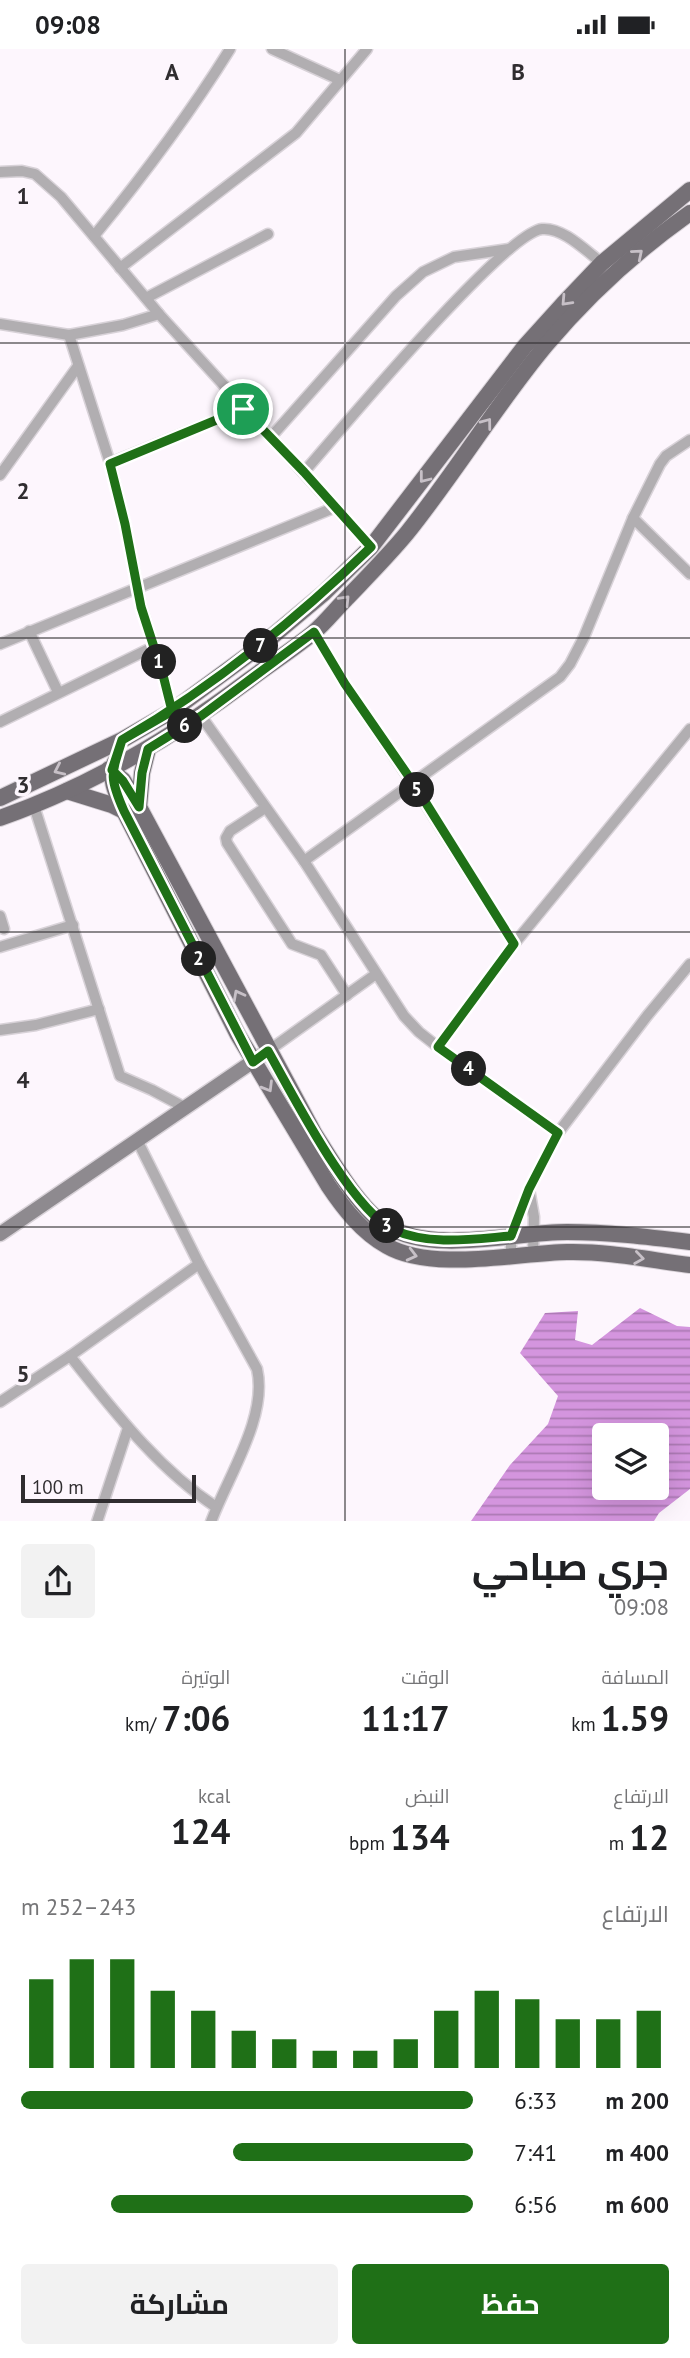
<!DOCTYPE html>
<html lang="ar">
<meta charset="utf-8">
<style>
body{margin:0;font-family:"PT Sans",Cairo,sans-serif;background:#f2f2f2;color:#202124;direction:rtl;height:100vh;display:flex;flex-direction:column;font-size:26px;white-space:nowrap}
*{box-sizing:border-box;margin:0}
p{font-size:23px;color:#757577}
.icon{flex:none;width:38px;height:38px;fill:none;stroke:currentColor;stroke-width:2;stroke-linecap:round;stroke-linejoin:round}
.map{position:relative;height:1472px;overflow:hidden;direction:ltr}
.details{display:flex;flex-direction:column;background:#fff;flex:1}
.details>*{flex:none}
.controls{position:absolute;left:592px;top:1374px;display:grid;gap:14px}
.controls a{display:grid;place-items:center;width:77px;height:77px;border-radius:7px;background:#fff;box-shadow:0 7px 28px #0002;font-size:35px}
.scale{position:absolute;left:21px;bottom:18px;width:175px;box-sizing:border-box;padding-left:7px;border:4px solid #302d30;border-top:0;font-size:19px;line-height:24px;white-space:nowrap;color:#302d30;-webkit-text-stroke:5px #fdf6fd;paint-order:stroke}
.pin{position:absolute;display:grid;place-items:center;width:60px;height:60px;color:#fff;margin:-30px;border:4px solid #fff;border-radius:50%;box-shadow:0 2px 7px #0007}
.km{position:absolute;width:35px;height:35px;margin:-18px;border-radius:50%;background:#222;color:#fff;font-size:19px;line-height:35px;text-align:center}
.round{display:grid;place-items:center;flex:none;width:74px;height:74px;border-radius:7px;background:#f2f2f2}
.head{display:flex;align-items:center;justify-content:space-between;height:119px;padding:0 21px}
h1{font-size:38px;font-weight:700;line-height:52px}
.figures{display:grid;grid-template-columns:repeat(3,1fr);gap:10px;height:119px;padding:7px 21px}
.figures div{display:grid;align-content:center}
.figures b{font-size:35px;font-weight:700}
.figures small{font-size:19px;font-weight:400}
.figures p{font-size:19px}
.chart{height:196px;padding:14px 21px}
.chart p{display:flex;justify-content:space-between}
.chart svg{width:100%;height:126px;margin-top:7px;stroke:#1f7017;stroke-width:6}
.button{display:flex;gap:14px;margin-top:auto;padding:14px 21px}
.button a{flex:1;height:80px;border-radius:7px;background:#1f7017;color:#fff;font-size:28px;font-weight:700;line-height:80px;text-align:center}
.button a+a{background:#f2f2f2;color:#202124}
ul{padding:0 21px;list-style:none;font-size:23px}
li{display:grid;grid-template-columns:112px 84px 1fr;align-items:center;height:52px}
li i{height:18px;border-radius:9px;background:#1f7017}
.status{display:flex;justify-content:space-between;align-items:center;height:49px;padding:0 35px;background:#fff;direction:ltr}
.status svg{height:19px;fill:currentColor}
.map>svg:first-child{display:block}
.water{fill:url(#water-rules);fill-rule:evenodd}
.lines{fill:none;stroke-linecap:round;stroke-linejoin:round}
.street-casing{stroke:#d8d2d8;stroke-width:13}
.secondary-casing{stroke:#d8d2d8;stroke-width:17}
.primary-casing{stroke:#d8d2d8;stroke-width:18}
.street{stroke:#b1aeb1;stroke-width:10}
.secondary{stroke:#8e8a8f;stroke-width:14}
.primary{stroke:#757076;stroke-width:16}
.oneway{stroke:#c7c0c7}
.route-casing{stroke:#fff;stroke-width:14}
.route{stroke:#1f7017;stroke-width:9}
.grid{fill:none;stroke:#302d30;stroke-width:2;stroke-opacity:0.55}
.grid-label{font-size:23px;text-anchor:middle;font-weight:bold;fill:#302d30;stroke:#fdf6fd;stroke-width:7;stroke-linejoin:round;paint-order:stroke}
</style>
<div class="status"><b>09:08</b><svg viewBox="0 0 49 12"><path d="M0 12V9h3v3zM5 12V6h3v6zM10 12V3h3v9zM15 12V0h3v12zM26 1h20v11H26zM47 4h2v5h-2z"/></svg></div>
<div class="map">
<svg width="690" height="1473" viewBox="0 0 690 1473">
<defs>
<pattern id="water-rules" width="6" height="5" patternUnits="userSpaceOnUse" patternTransform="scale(1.75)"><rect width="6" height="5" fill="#d495de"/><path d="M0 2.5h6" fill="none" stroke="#ac7ab4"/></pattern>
</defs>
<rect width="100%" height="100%" fill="#fdf6fd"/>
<path class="water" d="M640,1259L677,1277L690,1278V1440L659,1464L654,1472H471L510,1416L548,1375L558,1347L520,1304L545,1264L578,1262L575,1291L592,1296ZM604,1386H656V1438H604Z"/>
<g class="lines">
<g class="street-casing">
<g id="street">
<path d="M272,0L340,31"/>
<path d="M0,123L22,122L35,125L61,148L159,265L371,498"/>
<path d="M94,187C143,127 189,66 230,0"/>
<path d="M120,219L296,84L367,0"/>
<path d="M146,249L268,185"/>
<path d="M0,275L69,286L123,276L159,265"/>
<path d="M69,286L110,414L125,475L141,557L163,626L172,662"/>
<path d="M271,388L396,247L423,223L454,208L509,200"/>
<path d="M110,414L243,360"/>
<path d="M304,423C339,383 503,185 542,180C563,178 586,202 602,214"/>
<path d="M0,426L78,317"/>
<path d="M633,469L690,525"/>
<path d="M29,582L58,643"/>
<path d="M314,583L345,635L413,735L514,895"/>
<path d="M0,595L336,458"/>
<path d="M201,667L304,812L404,967L419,983L438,998L558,1084"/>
<path d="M0,673L153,598"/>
<path d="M34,757L120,1027L152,1041L184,1058"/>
<path d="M265,759L230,782L226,789L227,794L292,895L321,906L347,946"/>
<path d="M304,812L560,628L570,615L584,588L633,469L660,415L666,407L690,391"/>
<path d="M0,867L4,880"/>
<path d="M0,898L73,876"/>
<path d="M0,981L36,976L99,960"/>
<path d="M438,998L514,895L690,680"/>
<path d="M268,1002L376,925"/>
<path d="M138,1093L199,1215L257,1320C268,1368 228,1427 211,1473"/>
<path d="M529,1140L534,1168L533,1205"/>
<path d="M511,1207V1187L529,1140L558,1084L647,967L690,915"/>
<path d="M70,1307C114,1362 157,1419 216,1458"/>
<path d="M0,1353L70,1307L199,1215"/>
<path d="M97,1473L128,1379"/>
</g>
</g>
<g class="secondary-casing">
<path id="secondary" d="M0,1185L268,1002"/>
</g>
<g class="primary-casing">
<g id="primary">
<path d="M115,713C108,731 117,746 124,762L238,986L328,1136C344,1160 362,1183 387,1197C432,1223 517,1204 567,1203C608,1202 650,1211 690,1216"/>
<path d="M109,720L123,731L139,758L314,1084C331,1111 360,1161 387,1177C435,1206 513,1183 567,1183C608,1183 649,1188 690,1193"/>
<path d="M67,742L112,756L124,762"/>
<path d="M0,749L122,691L172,662L263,595L324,544L371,498L525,297L563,255L602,214L690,141"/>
<path d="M139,758L142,724L148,700"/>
<path d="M0,769C91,737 172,689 249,631C270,615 292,601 313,584C325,574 335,561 346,550C367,528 388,507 407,484C456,423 496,356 546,296C588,246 636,202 690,164"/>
</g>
</g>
<use href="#street" class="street"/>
<use href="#secondary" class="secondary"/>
<use href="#primary" class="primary"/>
</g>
<defs><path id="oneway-chevron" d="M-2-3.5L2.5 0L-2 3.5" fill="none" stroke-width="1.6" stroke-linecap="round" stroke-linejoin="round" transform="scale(1.75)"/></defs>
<g class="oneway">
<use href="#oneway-chevron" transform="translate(638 205) rotate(-40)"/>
<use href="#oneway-chevron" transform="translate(566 252) rotate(133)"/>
<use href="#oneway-chevron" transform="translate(487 374) rotate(-53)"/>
<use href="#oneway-chevron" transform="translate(424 429) rotate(128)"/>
<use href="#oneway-chevron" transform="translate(345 551) rotate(-46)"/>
<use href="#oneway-chevron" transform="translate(59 721) rotate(155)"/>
<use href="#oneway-chevron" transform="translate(238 946) rotate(-118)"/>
<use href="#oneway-chevron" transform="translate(268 1038) rotate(59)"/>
<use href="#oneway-chevron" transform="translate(412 1206) rotate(14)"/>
<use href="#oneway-chevron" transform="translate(639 1209) rotate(8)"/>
</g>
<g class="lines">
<g class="route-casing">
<path id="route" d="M243,360L110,415L125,475L141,558L163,626L172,662L122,691C111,726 109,728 124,762L253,1013L268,1002C293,1046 351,1161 394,1181C430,1197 473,1190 511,1187L529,1140L558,1084L438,998L514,895L414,735L345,635L314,583L201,667L148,700L142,724L139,758L123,732L112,721L122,691C214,637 295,572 371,498L304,423L243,360"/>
</g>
<use href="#route" class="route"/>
</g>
<path class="grid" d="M345,0V1473M0,294H690M0,589H690M0,883H690M0,1178H690"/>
<g class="grid-label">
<text x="172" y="31">A</text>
<text x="518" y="31">B</text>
<text x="23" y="155">1</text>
<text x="23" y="450">2</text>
<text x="23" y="744">3</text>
<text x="23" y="1039">4</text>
<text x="23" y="1333">5</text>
</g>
</svg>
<div class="controls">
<a><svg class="icon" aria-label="layers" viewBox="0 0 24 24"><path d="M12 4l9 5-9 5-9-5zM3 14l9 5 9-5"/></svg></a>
</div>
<div class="scale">100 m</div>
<div class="pin" style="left:243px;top:360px;background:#1e9e55"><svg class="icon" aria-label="arrive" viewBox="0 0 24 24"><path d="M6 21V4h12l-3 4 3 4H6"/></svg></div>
<b class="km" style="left:159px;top:613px">1</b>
<b class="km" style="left:199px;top:910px">2</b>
<b class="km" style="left:387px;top:1177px">3</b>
<b class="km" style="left:469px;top:1020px">4</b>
<b class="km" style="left:417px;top:741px">5</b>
<b class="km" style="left:185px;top:677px">6</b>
<b class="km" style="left:261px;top:597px">7</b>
</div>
<section class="details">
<div class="head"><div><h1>جري صباحي</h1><p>09:08</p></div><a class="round"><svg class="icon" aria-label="share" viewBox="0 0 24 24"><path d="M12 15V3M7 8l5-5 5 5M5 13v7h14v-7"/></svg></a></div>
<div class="figures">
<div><p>المسافة</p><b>1.59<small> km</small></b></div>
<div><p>الوقت</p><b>11:17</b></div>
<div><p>الوتيرة</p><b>7:06<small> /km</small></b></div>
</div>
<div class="figures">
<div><p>الارتفاع</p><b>12<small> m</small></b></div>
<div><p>النبض</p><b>134<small> bpm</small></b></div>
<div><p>kcal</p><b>124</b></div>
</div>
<div class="chart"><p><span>الارتفاع</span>243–252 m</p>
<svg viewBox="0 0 160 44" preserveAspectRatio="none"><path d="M5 44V13M15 44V6M25 44V6M35 44V17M45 44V24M55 44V31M65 44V34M75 44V38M85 44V38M95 44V34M105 44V24M115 44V17M125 44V20M135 44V27M145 44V27M155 44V24"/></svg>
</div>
<ul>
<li><b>200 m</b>6:33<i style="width:100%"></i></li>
<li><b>400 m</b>7:41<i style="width:53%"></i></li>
<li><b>600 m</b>6:56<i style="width:80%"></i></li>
</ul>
<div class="button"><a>حفظ</a><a>مشاركة</a></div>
</section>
